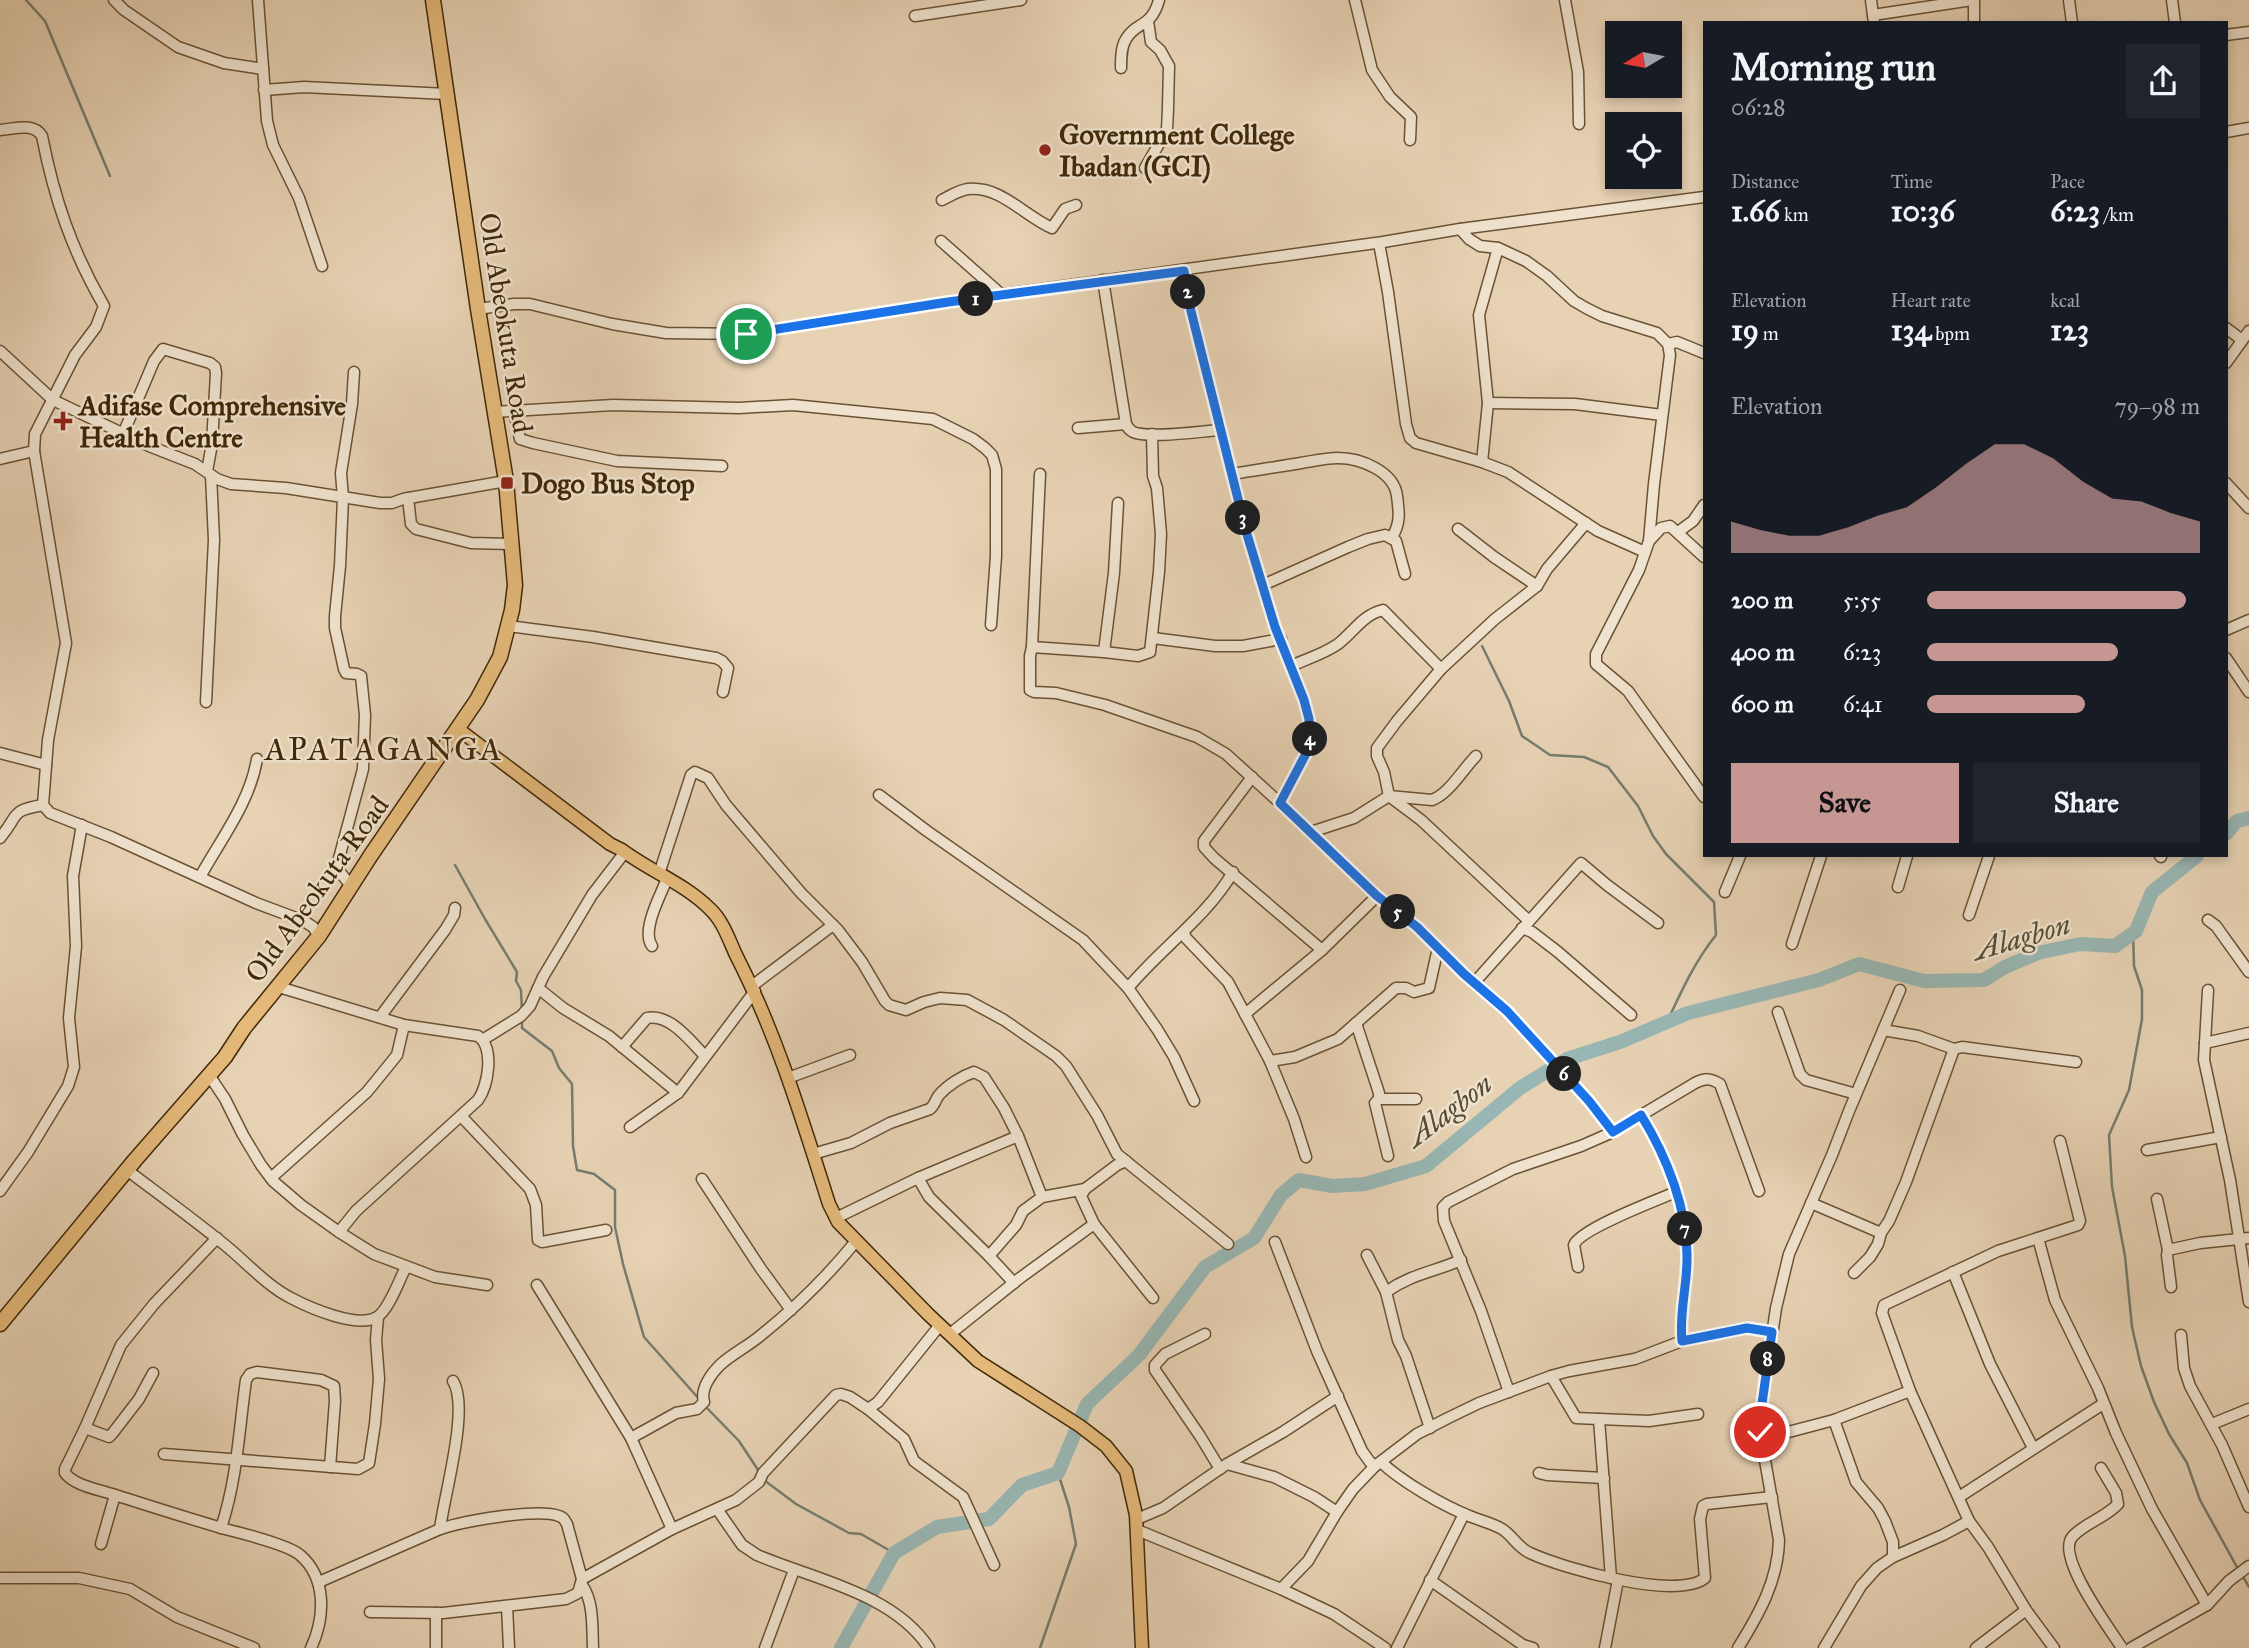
<!DOCTYPE html>
<meta charset="utf-8">
<style>
body{margin:0;font-family:"IM FELL Great Primer",serif;background:#20242c;color:#f1f3f6;height:100vh;display:flex;flex-direction:column;font-size:26px;white-space:nowrap}
*{box-sizing:border-box;margin:0}
p{font-size:23px;color:#9ea1a6}
.icon{flex:none;width:38px;height:38px;fill:none;stroke:currentColor;stroke-width:2;stroke-linecap:round;stroke-linejoin:round}
.map{position:relative;flex:1;overflow:hidden}
.panel{position:absolute;left:1703px;top:21px;width:525px;height:836px;display:flex;flex-direction:column;background:#171b24;border-radius:0px;box-shadow:0 4px 10px #0003}
.panel>*{flex:none}
.needle{width:46px;rotate:260deg}
.fabs{position:absolute;left:1605px;top:21px;display:grid;gap:14px}
.fabs a{display:grid;place-items:center;width:77px;height:77px;border-radius:0px;background:#171b24;box-shadow:0 4px 10px #0003;font-size:35px}
.pin{position:absolute;display:grid;place-items:center;width:60px;height:60px;color:#fff;margin:-30px;border:4px solid #fff;border-radius:50%;box-shadow:0 2px 7px #0007}
.km{position:absolute;width:35px;height:35px;margin:-18px;border-radius:50%;background:#222;color:#fff;font-size:19px;line-height:35px;text-align:center}
.round{display:grid;place-items:center;flex:none;width:74px;height:74px;border-radius:0px;background:#20242c}
.headline{display:flex;align-items:center;justify-content:space-between;height:119px;padding:0 28px}
h1{font-size:38px;font-weight:700;line-height:52px}
.figures{display:grid;grid-template-columns:repeat(3,1fr);gap:10px;height:119px;padding:7px 28px}
.figures div{display:grid;align-content:center}
.figures b{font-size:30px;font-weight:700}
.figures small{font-size:19px;font-weight:400}
.figures p{font-size:19px}
.chart{height:196px;padding:14px 28px}
.chart p{display:flex;justify-content:space-between}
.chart svg{width:100%;height:126px;margin-top:7px;fill:#c59692;opacity:.7}
.action{display:flex;gap:14px;margin-top:auto;padding:14px 28px}
.action a{flex:1;height:80px;border-radius:0px;background:#c59692;color:#111;font-size:28px;font-weight:700;line-height:80px;text-align:center}
.action a+a{background:#20242c;color:#f1f3f6}
ul{padding:0 28px;list-style:none;font-size:23px}
li{display:grid;grid-template-columns:112px 84px 1fr;align-items:center;height:52px}
li i{height:18px;border-radius:9px;background:#c59692}
.map>svg:first-child{display:block}
.lines{fill:none;stroke-linecap:round;stroke-linejoin:round}
.stream{stroke:#757d6f;stroke-width:2.5}
.river{stroke:#98b6b3;stroke-width:14}
.minor-casing{stroke:#6a5233;stroke-width:13}
.major-casing{stroke:#402808;stroke-width:15}
.highway-casing{stroke:#402808;stroke-width:17}
.minor{stroke:#efe2ce;stroke-width:10}
.major{stroke:#e4b97a;stroke-width:12}
.highway{stroke:#e4b97a;stroke-width:14}
.route-casing{stroke:#fff;stroke-width:14}
.route{stroke:#1a73e8;stroke-width:9}
.poi-dot{fill:#8f2418;stroke:#efe2ce;stroke-width:2.5}
.labels{text-anchor:middle;dominant-baseline:central;stroke-width:5;stroke-linejoin:round;paint-order:stroke}
.poi-label{font-size:28px;font-weight:bold;fill:#402808;stroke:#efe2ce;text-anchor:start}
.street-label{font-size:28px;fill:#402808;stroke:#efe2ce}
.water-label{font-size:30px;font-style:italic;fill:#564c33;stroke:#efe2ce}
.quarter-label{font-size:32px;letter-spacing:2px;fill:#402808;stroke:#efe2ce}
</style>
<div class="map">
<svg width="2249" height="1648" viewBox="0 0 2249 1648">
<rect width="100%" height="100%" fill="#e7d2b4"/>
<filter id="stains"><feTurbulence type="fractalNoise" baseFrequency=".00286" numOctaves="4"/><feColorMatrix values="0 0 0 0 .2 0 0 0 0 .09 0 0 0 0 .02 0 0 0 .5 -.17"/></filter>
<radialGradient id="worn" r=".72"><stop offset=".6" stop-color="#630" stop-opacity="0"/><stop offset="1" stop-color="#630" stop-opacity=".3"/></radialGradient>
<g class="lines">
<g class="stream">
<path d="M26,0L45,21L110,176"/>
<path d="M1482,646L1509,701L1522,736L1550,755L1584,757L1608,767L1638,806L1653,836L1666,854L1714,902L1716,935C1695,961 1681,992 1667,1022"/>
<path d="M455,865L485,919L517,972L516,981L521,990L522,1011"/>
<path d="M2133,933L2134,966L2142,990V1019L2129,1090L2109,1135L2112,1187L2125,1256L2132,1327L2141,1366L2154,1402L2169,1434L2187,1463L2200,1500L2238,1569"/>
<path d="M522,1021V1028L552,1051L559,1068L572,1084L573,1146L577,1170L594,1174L615,1190V1227L623,1264L644,1337L700,1400"/>
<path d="M705,1406L739,1441L760,1473"/>
<path d="M764,1480L796,1504L849,1533L861,1534L894,1553"/>
<path d="M2242,1575L2249,1587"/>
<path d="M1040,1648L1076,1544L1069,1507L1058,1473"/>
</g>
<g class="river">
<path d="M2226,834L2237,821L2249,818"/>
<path d="M841,1648L894,1553L937,1527L989,1519L1022,1485L1058,1473L1087,1404L1139,1355L1205,1267L1254,1238L1281,1195L1299,1180L1332,1186L1365,1184L1426,1166L1520,1088L1567,1059L1620,1042L1688,1013L1819,980L1859,964L1924,981L1984,980L2005,967L2038,953L2080,944L2115,946L2136,931L2152,892L2197,856"/>
</g>
<g class="minor-casing">
<g id="minor">
<path d="M114,0L124,10L178,47L224,63L263,69"/>
<path d="M258,0L267,121L273,145L299,198L322,266"/>
<path d="M1355,0L1372,70L1390,97L1411,117L1410,140"/>
<path d="M1565,0L1578,72L1579,124"/>
<path d="M1871,0L1874,23"/>
<path d="M1974,0V23"/>
<path d="M2069,0L2072,23"/>
<path d="M2172,0L2175,23"/>
<path d="M1873,15L1972,0"/>
<path d="M915,16L1021,0"/>
<path d="M2226,35L2249,32"/>
<path d="M1121,68C1121,58 1121,47 1126,39C1136,21 1151,29 1159,0"/>
<path d="M264,90L304,87L447,94"/>
<path d="M0,130C14,129 33,122 42,136C54,198 72,251 104,306L96,327L75,355L35,434L34,451L66,643L48,740L43,805L50,813L111,837L256,903L304,921L313,927L319,936"/>
<path d="M2226,132L2249,128"/>
<path d="M1145,168L1167,130L1168,108L1169,66L1160,50L1151,42L1148,21"/>
<path d="M942,200C950,196 959,190 968,189C1001,186 1023,215 1052,228L1065,209L1076,205"/>
<path d="M1460,229L1469,239L1480,246L1498,248L1526,261L1547,276L1574,301L1586,308L1602,316L1657,333L1668,344L1670,355L1654,484L1649,541"/>
<path d="M941,241L1002,295"/>
<path d="M1379,243L1388,292L1406,424L1410,438L1416,443L1482,462L1508,472L1598,531L1645,552"/>
<path d="M1184,271L1191,311L1246,531L1275,627L1304,700L1309,719L1310,746L1280,803"/>
<path d="M1103,280L1126,424C1128,428 1129,430 1133,432C1149,439 1202,431 1221,430"/>
<path d="M478,309L514,304H530L612,324L666,333L746,334L948,302L1383,242L1460,229L1704,197"/>
<path d="M2226,328L2242,340"/>
<path d="M1668,344L1677,342L1704,353"/>
<path d="M0,351L53,400L149,446L195,464L217,479L231,484L286,488L380,503H392L403,499L506,481"/>
<path d="M2226,363L2249,331"/>
<path d="M1488,403L1575,404L1662,415"/>
<path d="M514,411L520,439L533,443L617,461L722,466"/>
<path d="M494,412L613,405L739,408L793,405L933,419L973,439L985,448L992,455L996,469V556L991,625"/>
<path d="M1078,428L1126,424"/>
<path d="M123,434L154,361L163,349L210,363L215,367L216,373L212,444L207,471"/>
<path d="M0,459L34,451"/>
<path d="M1482,462L1488,403L1479,315L1498,248"/>
<path d="M1040,474L1032,647L1030,656V690L1034,692L1056,693L1105,705L1197,737L1226,754L1280,803L1377,896L1417,927L1464,974L1507,1011L1589,1101L1613,1132"/>
<path d="M1232,474C1255,470 1278,467 1301,463C1313,461 1326,458 1338,458C1360,458 1394,471 1397,496C1399,511 1401,523 1392,537"/>
<path d="M2226,483L2249,508"/>
<path d="M408,498L411,524L416,529L471,543L513,544"/>
<path d="M1458,529L1494,557L1537,586"/>
<path d="M1678,532L1693,521L1704,505"/>
<path d="M1704,557L1670,526L1661,528L1649,541L1639,570L1596,654V664L1628,691L1704,797"/>
<path d="M1263,585L1348,547L1368,539L1385,535L1396,541L1405,574"/>
<path d="M508,626L593,637L716,658L722,661L728,668L723,692"/>
<path d="M2226,630L2249,620"/>
<path d="M1153,638L1215,646H1243L1281,639"/>
<path d="M1032,647L1104,652L1138,656L1150,652L1159,572L1161,534L1157,488L1153,476L1152,434"/>
<path d="M1104,652L1114,573L1118,503"/>
<path d="M2226,658L2249,692"/>
<path d="M1291,666C1306,659 1324,654 1338,644C1354,632 1362,615 1383,610L1441,669"/>
<path d="M206,702L214,540L211,475"/>
<path d="M0,753L46,765"/>
<path d="M1252,777L1204,841V847L1214,858L1322,950"/>
<path d="M879,795L927,831L1083,940L1128,988L1157,1029L1174,1057L1194,1101"/>
<path d="M1311,832L1354,818L1389,796L1432,800C1449,794 1463,769 1476,756"/>
<path d="M0,838C20,814 9,811 43,805"/>
<path d="M2160,856L2161,857"/>
<path d="M659,874L691,775L695,772L708,778L726,805L801,893L838,930L862,962L885,1001L889,1005L906,1010L924,1002L940,998L967,1000L1004,1020L1056,1056L1066,1066L1097,1115L1117,1154L1228,1244"/>
<path d="M200,877C221,839 250,802 257,759"/>
<path d="M352,887L339,871L338,862L363,769L365,715L361,676L357,674L346,673L344,669L335,628V616L340,566L343,498L341,473L352,404L354,372"/>
<path d="M1898,887L1907,856"/>
<path d="M1725,892L1740,856"/>
<path d="M1969,915L1989,856"/>
<path d="M2208,920L2216,926L2249,972"/>
<path d="M1529,921L1421,820L1389,796L1384,772L1377,756V748L1397,721L1441,669L1495,619L1537,586L1547,569L1586,523"/>
<path d="M1522,928L1532,932L1558,952L1631,1015"/>
<path d="M1184,933L1186,938L1228,982L1270,1061L1295,1057L1338,1039L1396,988H1406L1414,992L1429,988L1438,948"/>
<path d="M1792,944L1821,856"/>
<path d="M652,946C641,931 660,896 667,879"/>
<path d="M1474,983L1581,863L1607,885L1658,923"/>
<path d="M752,986L833,925"/>
<path d="M279,987L404,1025L478,1036C495,1048 488,1086 478,1100L356,1211L339,1232"/>
<path d="M538,988L563,1008L609,1036L678,1093"/>
<path d="M1128,988C1161,948 1206,918 1233,872"/>
<path d="M1778,1012L1800,1074L1806,1080L1856,1094"/>
<path d="M1245,1014L1322,950L1377,896"/>
<path d="M380,1017L445,930L454,915L455,908"/>
<path d="M1356,1023L1379,1093V1099L1375,1103L1388,1156"/>
<path d="M1883,1030L1918,1036L1954,1049"/>
<path d="M2249,1033L2205,1043L2204,1060L2230,1180L2249,1302"/>
<path d="M484,1039L521,1016L530,1006L543,977L592,895L625,852"/>
<path d="M2205,1043L2208,990"/>
<path d="M622,1047L647,1018C670,1013 691,1042 705,1056"/>
<path d="M1270,1061L1294,1119L1306,1157"/>
<path d="M209,1075L225,1099L243,1135L261,1165L273,1181L301,1205L339,1232L374,1254L435,1277L487,1285"/>
<path d="M788,1078L850,1055"/>
<path d="M1379,1099H1416"/>
<path d="M1641,1115C1667,1157 1688,1210 1687,1259C1687,1287 1679,1313 1682,1341"/>
<path d="M461,1116L530,1189L536,1205L538,1240L542,1242L606,1230"/>
<path d="M630,1127L678,1093L755,991"/>
<path d="M2147,1150L2221,1137"/>
<path d="M813,1154L851,1143L890,1123L930,1109C935,1105 935,1100 939,1095C948,1085 962,1076 974,1072L984,1077L1004,1108L1018,1136L1042,1197"/>
<path d="M127,1170C160,1195 193,1219 225,1245C246,1262 267,1286 291,1298C310,1308 358,1329 377,1317C389,1310 399,1280 406,1267"/>
<path d="M271,1178L367,1092L397,1055L404,1025"/>
<path d="M918,1178L1018,1136"/>
<path d="M702,1179L761,1269L791,1310"/>
<path d="M1085,1189L1117,1165L1126,1161"/>
<path d="M0,1191L28,1152L68,1086L74,1067L69,1018L76,946L73,876L82,825"/>
<path d="M2157,1199L2168,1250"/>
<path d="M1811,1203L1881,1233"/>
<path d="M836,1218L918,1178L929,1197L989,1256L1014,1283"/>
<path d="M217,1238L154,1304L121,1345L85,1428L65,1469V1473C75,1486 97,1489 112,1494C150,1506 187,1518 225,1529C241,1533 289,1545 300,1555C327,1578 325,1618 311,1648"/>
<path d="M2038,1238L2055,1300L2098,1388L2116,1433L2152,1509L2207,1605"/>
<path d="M1275,1242L1317,1351L1362,1451L1370,1462L1375,1466L1417,1434L1448,1418L1479,1403L1551,1376L1569,1371L1635,1359L1682,1341L1716,1334L1747,1328L1772,1332"/>
<path d="M1367,1255L1386,1292L1398,1340L1406,1356L1430,1428"/>
<path d="M989,1256L1016,1225L1023,1211L1042,1197L1085,1189L1081,1196L1094,1224"/>
<path d="M1578,1267L1574,1245C1580,1229 1657,1200 1676,1192"/>
<path d="M1953,1272L1990,1364L2033,1448"/>
<path d="M1854,1273L1870,1257L1878,1244L1881,1233L1889,1221L1906,1182L1954,1049L1962,1047L2076,1062"/>
<path d="M537,1285L631,1438L672,1529"/>
<path d="M2171,1287L2167,1255L2168,1250L2200,1243L2249,1238"/>
<path d="M1386,1292C1411,1274 1434,1272 1461,1260"/>
<path d="M950,1334L1020,1278L1094,1224L1153,1298"/>
<path d="M1205,1334L1165,1354L1155,1365V1370L1200,1436L1220,1469"/>
<path d="M2181,1335L2184,1368L2190,1386L2222,1445L2249,1507"/>
<path d="M1551,1376L1576,1418L1599,1419L1611,1578"/>
<path d="M1509,1392L1481,1311L1444,1221L1443,1207L1448,1202L1513,1169L1581,1146L1613,1132L1695,1083C1706,1078 1710,1078 1720,1084L1759,1191"/>
<path d="M868,1409L878,1402L940,1325"/>
<path d="M1599,1419L1649,1421L1698,1414"/>
<path d="M1834,1420L1856,1482L1878,1508L1885,1521L1893,1542V1557"/>
<path d="M2212,1424L2249,1409"/>
<path d="M85,1428L109,1437L112,1434L139,1399L153,1373"/>
<path d="M631,1438L676,1413L697,1409L704,1402C700,1389 711,1374 720,1365C732,1354 748,1346 760,1336C795,1308 827,1277 856,1241"/>
<path d="M1762,1439L1834,1420L1910,1391"/>
<path d="M164,1454L358,1469L369,1463L375,1424L379,1379L376,1340L378,1317"/>
<path d="M1381,1462C1401,1481 1442,1505 1467,1515C1478,1520 1492,1523 1502,1529C1512,1535 1518,1548 1530,1553C1562,1568 1677,1601 1705,1578L1700,1519L1703,1506L1707,1504L1772,1497"/>
<path d="M1227,1464L1274,1477L1314,1497L1337,1512"/>
<path d="M2101,1468L2116,1493L2118,1504C2105,1518 2085,1523 2073,1536C2054,1555 2110,1629 2122,1648"/>
<path d="M1539,1473L1547,1475L1604,1478"/>
<path d="M1959,1497L2103,1404"/>
<path d="M717,1509L742,1545L757,1555C813,1579 893,1593 929,1648"/>
<path d="M1137,1519L1163,1508L1227,1464L1283,1432L1338,1396"/>
<path d="M221,1528C237,1480 239,1430 246,1380L250,1374L257,1372L321,1380L334,1386L335,1401L330,1467"/>
<path d="M440,1529C444,1495 470,1408 453,1381"/>
<path d="M1137,1530L1281,1589L1334,1614L1385,1648"/>
<path d="M101,1544L115,1495"/>
<path d="M0,1578H79L130,1589L177,1617L254,1648"/>
<path d="M582,1579L672,1529L736,1500L759,1482L763,1473L836,1395L841,1394L850,1397L868,1409L904,1439L914,1461L963,1497L994,1565"/>
<path d="M1430,1580L1523,1645L1533,1648"/>
<path d="M319,1582L440,1529C464,1521 537,1508 559,1516C564,1518 564,1519 567,1524L582,1579L578,1593L566,1599L443,1613L370,1612"/>
<path d="M582,1585C594,1602 592,1627 593,1648"/>
<path d="M1281,1589L1308,1561L1337,1512L1353,1489L1375,1466"/>
<path d="M507,1606L509,1648"/>
<path d="M436,1648V1613"/>
<path d="M765,1648L794,1570"/>
<path d="M1397,1648L1464,1514"/>
<path d="M1605,1648L1618,1580"/>
<path d="M1738,1648C1759,1614 1778,1581 1779,1540L1760,1432V1418L1776,1308L1789,1254L1832,1155L1849,1111L1900,990"/>
<path d="M1824,1648L1861,1586L1877,1568L1893,1557L1943,1535L1969,1521"/>
<path d="M1976,1648L2026,1610"/>
<path d="M2054,1648L2026,1610L1988,1547L1969,1521L1910,1391L1882,1313L1884,1305L1998,1251L2078,1225L2080,1221L2060,1141"/>
<path d="M2131,1648L2207,1605L2229,1581L2249,1566"/>
</g>
</g>
<g class="major-casing">
<path id="major" d="M458,729L610,844L622,850C650,871 685,884 710,909C723,921 729,940 736,955C777,1035 802,1119 829,1204L838,1222L928,1314L978,1361L1080,1426L1106,1446L1126,1471L1136,1515L1142,1648"/>
</g>
<g class="highway-casing">
<path id="highway" d="M0,1324L135,1160L225,1057L244,1028L319,936L371,855L477,700L500,657L512,610L515,585L506,481L478,309L433,0"/>
</g>
<use href="#minor" class="minor"/>
<use href="#major" class="major"/>
<use href="#highway" class="highway"/>
</g>
<g class="lines">
<g class="route-casing">
<path id="route" d="M746,334L948,302L1184,271L1191,311L1246,531L1275,627L1304,700L1309,719L1310,746L1280,803L1377,896L1417,927L1464,974L1507,1011L1589,1101L1613,1132L1641,1115C1667,1157 1688,1210 1687,1259C1687,1287 1679,1313 1682,1341L1747,1328L1772,1332L1760,1418V1432"/>
</g>
<use href="#route" class="route"/>
</g>
<g class="poi-dot">
<circle cx="1045" cy="150" r="7"/>
<path d="M59.5 410.5h7v7h7v7h-7v7h-7v-7h-7v-7h7z"/>
<rect x="500" y="476" width="14" height="14" rx="3.5"/>
</g>
<g class="labels">
<g class="poi-label">
<text x="1059" y="134">Government College<tspan x="1059" dy="32">Ibadan (GCI)</tspan></text>
<text x="79" y="405">Adifase Comprehensive<tspan x="79" dy="32">Health Centre</tspan></text>
<text x="521" y="483">Dogo Bus Stop</text>
</g>
<g class="street-label">
<text transform="translate(506 323) rotate(81)">Old Abeokuta Road</text>
<text transform="translate(317 889) rotate(-54)">Old Abeokuta Road</text>
</g>
<g class="water-label">
<text transform="translate(2022 937) rotate(-16)">Alagbon</text>
<text transform="translate(1449 1110) rotate(-37)">Alagbon</text>
</g>
<g class="quarter-label">
<text x="384" y="749">APATAGANGA</text>
</g>
</g>
<rect width="100%" height="100%" filter="url(#stains)"/>
<rect width="100%" height="100%" fill="url(#worn)"/>
</svg>
<div class="fabs">
<a><svg class="needle" viewBox="-14 -14 28 28"><path d="M0-13l5 13h-10z" fill="#e53935"/><path d="M0 13l5-13h-10z" fill="#9ea1a6"/></svg></a>
<a><svg class="icon" aria-label="locate" viewBox="0 0 24 24"><circle cx="12" cy="12" r="6"/><path d="M12 2v4M12 18v4M2 12h4M18 12h4"/></svg></a>
</div>
<div class="pin" style="left:746px;top:334px;background:#1e9e55"><svg class="icon" aria-label="arrive" viewBox="0 0 24 24"><path d="M6 21V4h12l-3 4 3 4H6"/></svg></div>
<div class="pin" style="left:1760px;top:1432px;background:#d93025"><svg class="icon" aria-label="check" viewBox="0 0 24 24"><path d="M5 12l5 5 9-10"/></svg></div>
<b class="km" style="left:976px;top:299px">1</b>
<b class="km" style="left:1188px;top:292px">2</b>
<b class="km" style="left:1243px;top:518px">3</b>
<b class="km" style="left:1310px;top:739px">4</b>
<b class="km" style="left:1398px;top:912px">5</b>
<b class="km" style="left:1564px;top:1074px">6</b>
<b class="km" style="left:1685px;top:1229px">7</b>
<b class="km" style="left:1768px;top:1359px">8</b>
<section class="panel">
<div class="headline"><div><h1>Morning run</h1><p>06:28</p></div><a class="round"><svg class="icon" aria-label="share" viewBox="0 0 24 24"><path d="M12 15V3M7 8l5-5 5 5M5 13v7h14v-7"/></svg></a></div>
<div class="figures">
<div><p>Distance</p><b>1.66<small> km</small></b></div>
<div><p>Time</p><b>10:36</b></div>
<div><p>Pace</p><b>6:23<small> /km</small></b></div>
</div>
<div class="figures">
<div><p>Elevation</p><b>19<small> m</small></b></div>
<div><p>Heart rate</p><b>134<small> bpm</small></b></div>
<div><p>kcal</p><b>123</b></div>
</div>
<div class="chart"><p><span>Elevation</span>79–98 m</p>
<svg viewBox="0 0 160 44" preserveAspectRatio="none"><path d="M0 44V33L10 36L20 38L30 38L40 35L50 31L60 28L70 21L80 13L90 6L100 6L110 11L120 19L130 25L140 26L150 30L160 33V44z"/></svg>
</div>
<ul>
<li><b>200 m</b>5:55<i style="width:95%"></i></li>
<li><b>400 m</b>6:23<i style="width:70%"></i></li>
<li><b>600 m</b>6:41<i style="width:58%"></i></li>
</ul>
<div class="action"><a>Save</a><a>Share</a></div>
</section>
</div>
